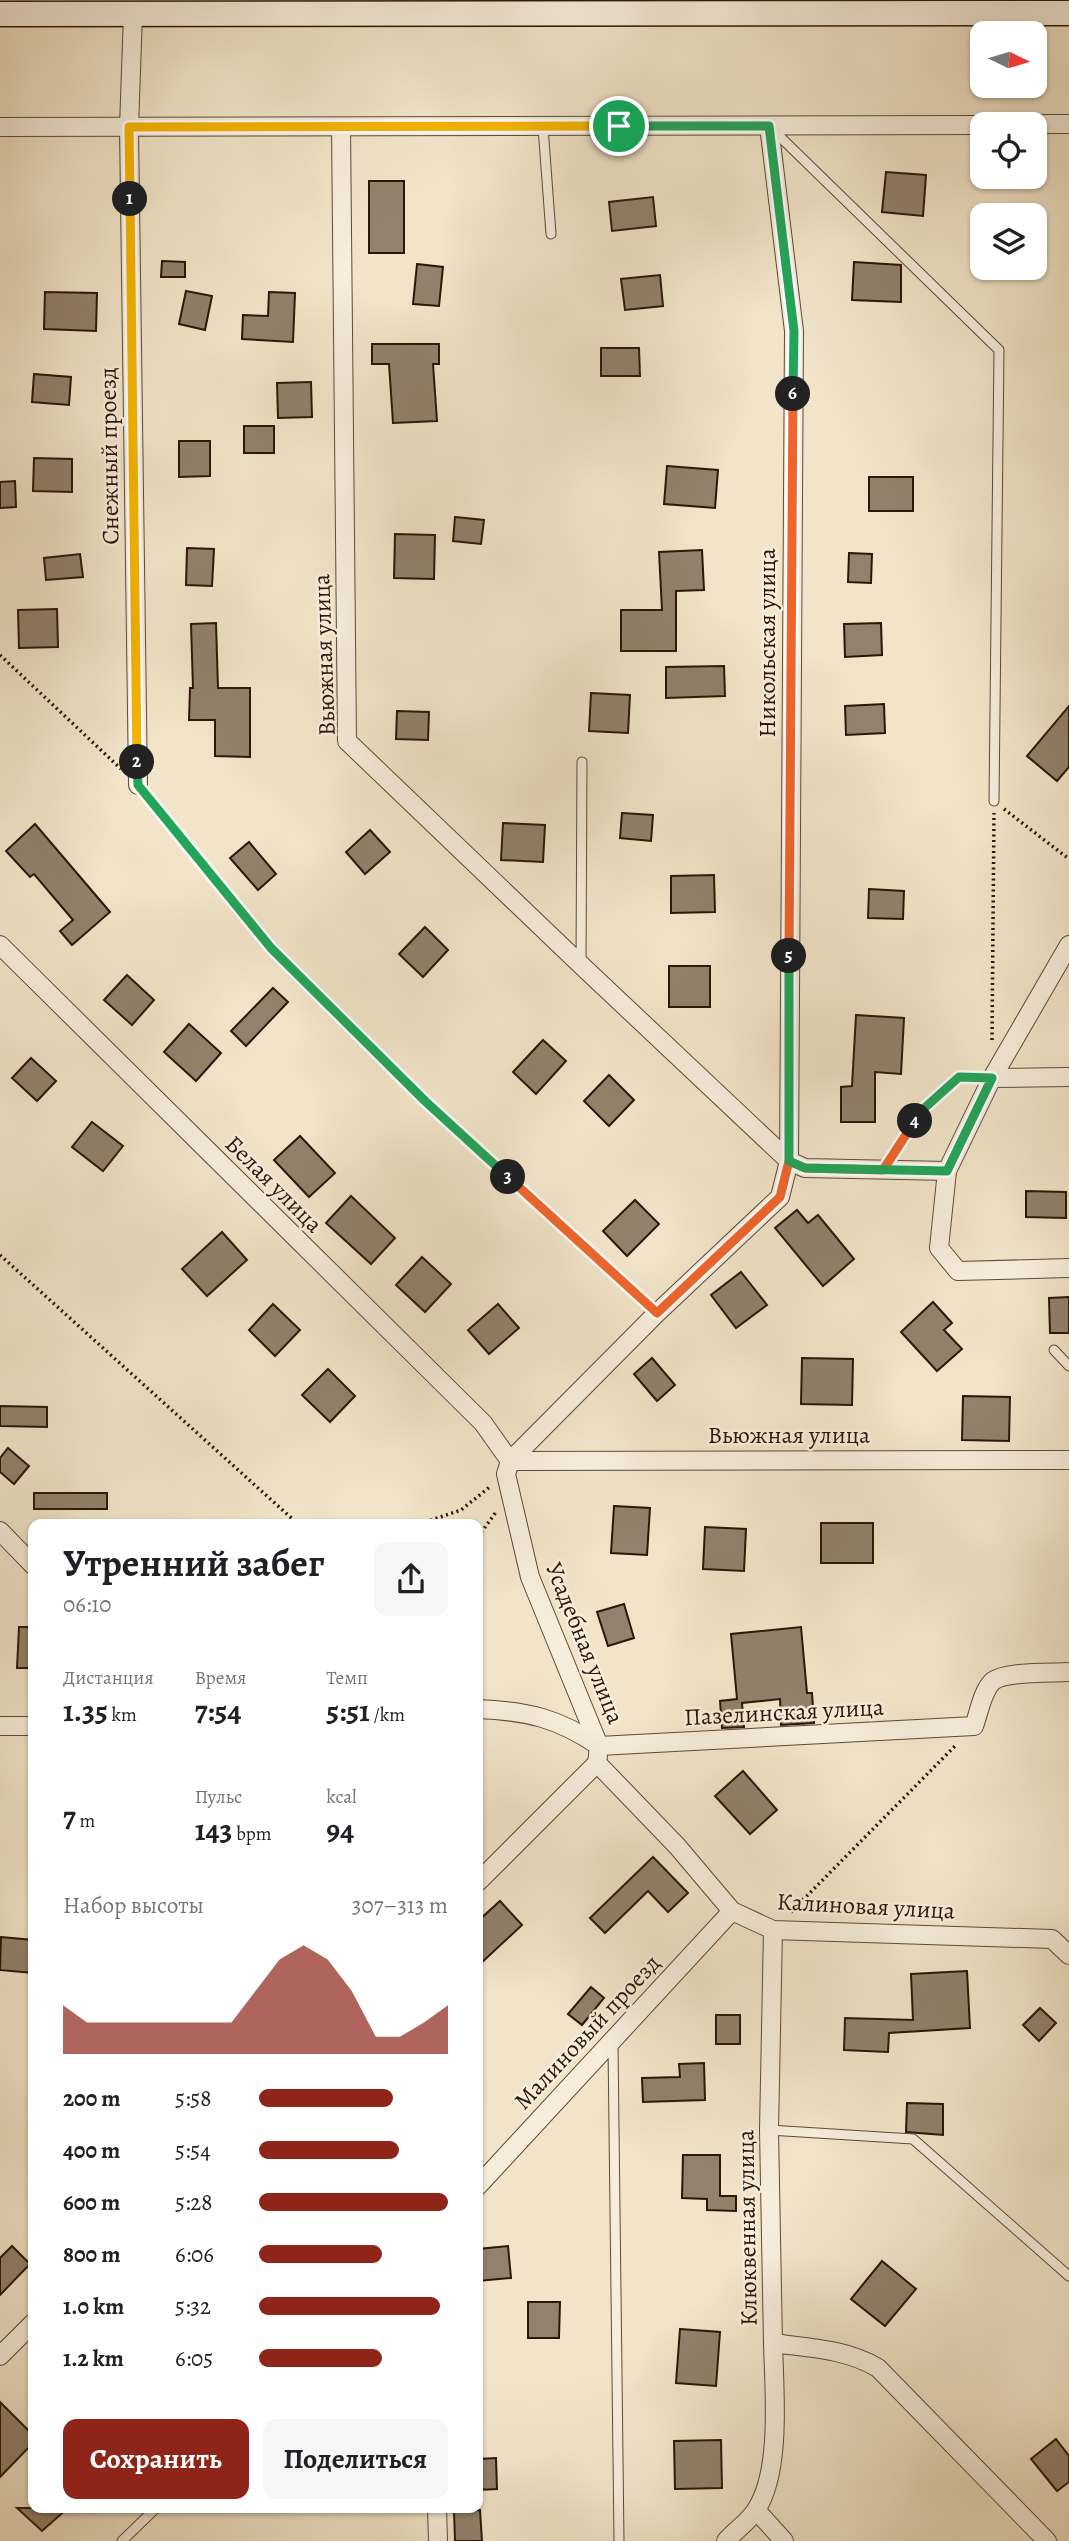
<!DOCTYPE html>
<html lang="ru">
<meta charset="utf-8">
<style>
body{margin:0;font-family:Alegreya,serif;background:#f6f6f6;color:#202124;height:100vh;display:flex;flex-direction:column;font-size:26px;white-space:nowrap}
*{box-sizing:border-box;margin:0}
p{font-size:23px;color:#757577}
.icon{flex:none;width:38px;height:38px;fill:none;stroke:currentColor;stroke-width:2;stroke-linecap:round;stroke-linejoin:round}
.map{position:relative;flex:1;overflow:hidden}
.side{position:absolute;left:28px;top:1519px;width:455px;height:994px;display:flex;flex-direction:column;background:#fff;border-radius:14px;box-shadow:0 2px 5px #0004}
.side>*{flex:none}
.needle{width:46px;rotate:95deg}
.tools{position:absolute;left:970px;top:21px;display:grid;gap:14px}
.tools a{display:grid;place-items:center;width:77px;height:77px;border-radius:14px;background:#fff;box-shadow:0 2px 5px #0004;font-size:35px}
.pin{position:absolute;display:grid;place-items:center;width:60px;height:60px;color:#fff;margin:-30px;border:4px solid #fff;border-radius:50%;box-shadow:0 2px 7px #0007}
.km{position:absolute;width:35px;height:35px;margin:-18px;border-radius:50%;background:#222;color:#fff;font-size:19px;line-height:35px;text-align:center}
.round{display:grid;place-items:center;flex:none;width:74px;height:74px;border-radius:14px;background:#f6f6f6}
.summary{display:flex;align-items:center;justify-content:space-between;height:119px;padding:0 35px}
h1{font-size:38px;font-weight:700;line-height:52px}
.figures{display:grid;grid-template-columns:repeat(3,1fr);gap:10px;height:119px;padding:7px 35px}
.figures div{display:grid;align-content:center}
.figures b{font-size:30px;font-weight:700}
.figures small{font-size:19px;font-weight:400}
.figures p{font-size:19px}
.chart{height:196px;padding:14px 35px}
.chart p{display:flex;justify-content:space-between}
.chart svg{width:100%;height:126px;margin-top:7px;fill:#8f2418;opacity:.7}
.primary-button{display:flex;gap:14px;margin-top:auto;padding:14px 35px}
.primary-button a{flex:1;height:80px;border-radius:14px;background:#8f2418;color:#fff;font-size:28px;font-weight:700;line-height:80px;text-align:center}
.primary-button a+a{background:#f6f6f6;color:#202124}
ul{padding:0 35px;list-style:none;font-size:23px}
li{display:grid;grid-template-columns:112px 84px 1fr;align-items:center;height:52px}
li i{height:18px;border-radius:9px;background:#8f2418}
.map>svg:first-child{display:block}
.building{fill:#92816c;stroke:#2c1608;stroke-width:2}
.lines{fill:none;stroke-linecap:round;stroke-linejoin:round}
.service-casing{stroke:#5d4a38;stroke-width:11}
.minor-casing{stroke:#5d4a38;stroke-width:20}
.secondary-casing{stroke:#2c1608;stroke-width:27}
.path{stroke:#2c1608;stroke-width:3.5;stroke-dasharray:2 3.5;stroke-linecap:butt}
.service{stroke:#f6eddb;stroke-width:9}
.minor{stroke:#f6eddb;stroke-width:18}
.secondary{stroke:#f6eddb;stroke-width:24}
.split-1-casing{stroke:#fff;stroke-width:14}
.split-2-casing{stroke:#fff;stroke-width:14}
.split-3-casing{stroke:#fff;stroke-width:14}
.split-4-casing{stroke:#fff;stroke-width:14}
.split-5-casing{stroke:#fff;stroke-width:14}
.split-6-casing{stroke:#fff;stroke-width:14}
.split-7-casing{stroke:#fff;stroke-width:14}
.split-1{stroke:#f5b400;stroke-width:9}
.split-2{stroke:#f5b400;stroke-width:9}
.split-3{stroke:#22a559;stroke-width:9}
.split-4{stroke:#f0652b;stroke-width:9}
.split-5{stroke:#22a559;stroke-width:9}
.split-6{stroke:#f0652b;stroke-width:9}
.split-7{stroke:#22a559;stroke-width:9}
.labels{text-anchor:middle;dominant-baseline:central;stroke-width:5;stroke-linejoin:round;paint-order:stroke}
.street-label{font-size:24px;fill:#2c1608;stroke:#f6eddb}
</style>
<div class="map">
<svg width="1069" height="2541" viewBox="0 0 1069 2541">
<rect width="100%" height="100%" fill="#f1e4c8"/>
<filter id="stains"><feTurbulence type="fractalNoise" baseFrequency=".00286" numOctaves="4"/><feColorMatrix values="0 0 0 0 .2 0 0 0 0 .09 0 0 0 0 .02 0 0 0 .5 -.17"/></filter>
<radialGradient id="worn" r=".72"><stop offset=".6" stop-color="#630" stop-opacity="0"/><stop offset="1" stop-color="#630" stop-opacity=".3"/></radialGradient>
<g class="building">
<path d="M886,172L926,175L923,216L882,212Z"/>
<rect x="369" y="181" width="35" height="72"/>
<path d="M653,197L656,226L612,231L609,202Z"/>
<path d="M162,261L185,262V277H161Z"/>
<path d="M854,262L901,265V302L852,300Z"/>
<path d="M417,264L443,267L439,306L413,304Z"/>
<path d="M660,275L663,306L625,310L621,279Z"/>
<path d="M186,291L212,296L205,330L179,324Z"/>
<path d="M45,292L97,293L96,331L44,329Z"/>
<path d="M269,292L295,293L293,342L242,339L243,315L268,316Z"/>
<path d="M372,344H439V364H433L437,421L393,423L389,364H372Z"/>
<path d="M601,348H639L640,376H601Z"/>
<path d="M34,374L71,377L69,405L32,402Z"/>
<path d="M311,382L312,417L278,418L277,383Z"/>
<rect x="244" y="426" width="30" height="27"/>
<path d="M179,441H210V476L179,477Z"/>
<path d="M34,458L72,459V492L33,491Z"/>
<path d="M667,466L718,470L715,508L664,504Z"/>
<rect x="869" y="477" width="44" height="34"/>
<path d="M15,481L16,507L0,508V482Z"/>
<path d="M455,517L484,520L481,544L453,541Z"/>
<path d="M395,534L435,535L434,579L394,578Z"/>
<path d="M187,548L214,549L212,586L186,585Z"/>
<path d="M702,550L704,590L676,591V651H621V610H662L659,552Z"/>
<path d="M849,553L872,554L871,583L848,582Z"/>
<path d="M80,554L83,577L46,580L44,558Z"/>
<path d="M57,609L58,647L19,648L18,610Z"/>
<path d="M216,623L218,688H250V757L215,756V720H189L190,688H193L191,624Z"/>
<path d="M881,623L882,655L845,657L844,624Z"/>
<path d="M724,666L725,696L666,698V667Z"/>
<path d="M591,693L630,695L628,733L589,731Z"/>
<path d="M884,704L885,733L846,735L845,706Z"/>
<path d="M1069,706V767L1057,781L1027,756Z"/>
<path d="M397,711L429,712L428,740L396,739Z"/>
<path d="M622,813L653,815L651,841L620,838Z"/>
<path d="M503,823L545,825L543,862L501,860Z"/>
<path d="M35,824L110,912L72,945L60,931L73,920L34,874L30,877L6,851Z"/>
<path d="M370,830L390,852L365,874L346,852Z"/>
<path d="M249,842L276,874L258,890L230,858Z"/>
<path d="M714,875L715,912L671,913V876Z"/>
<path d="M869,889L904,891L903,919L868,918Z"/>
<path d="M425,927L448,950L423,977L399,954Z"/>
<rect x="669" y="966" width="41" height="41"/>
<path d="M127,975L154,1000L132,1025L104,1000Z"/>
<path d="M273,988L288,1002L246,1046L231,1031Z"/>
<path d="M856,1015L904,1018L901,1074L875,1072V1122H841V1087L852,1086Z"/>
<path d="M189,1024L221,1053L196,1081L164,1052Z"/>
<path d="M543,1040L566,1061L536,1094L513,1072Z"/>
<path d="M31,1058L56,1081L37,1101L12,1078Z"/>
<path d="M609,1075L634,1100L609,1126L584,1101Z"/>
<path d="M92,1122L123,1146L103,1171L72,1147Z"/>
<path d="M300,1136L335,1173L309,1197L274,1160Z"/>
<path d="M1026,1191L1066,1192V1218L1026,1217Z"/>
<path d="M351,1196L395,1238L371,1264L326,1223Z"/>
<path d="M635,1200L659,1224L627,1256L603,1231Z"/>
<path d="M797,1210L808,1223L818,1215L854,1259L823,1286L775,1228Z"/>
<path d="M222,1232L247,1260L207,1296L182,1269Z"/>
<path d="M422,1257L451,1284L425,1312L396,1285Z"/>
<path d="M741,1272L767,1305L736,1328L711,1295Z"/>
<path d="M1069,1297V1333H1050L1049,1298Z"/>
<path d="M933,1302L952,1323L944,1330L962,1349L937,1371L901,1332Z"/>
<path d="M273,1304L300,1330L275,1356L249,1330Z"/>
<path d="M498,1304L519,1328L489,1354L468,1330Z"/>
<path d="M652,1358L675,1385L657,1401L634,1374Z"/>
<path d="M802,1358L853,1359L852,1405L801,1404Z"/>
<path d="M328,1369L355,1396L330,1422L302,1395Z"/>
<path d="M963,1396L1010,1397L1009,1441L962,1440Z"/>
<path d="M0,1406L47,1407V1427L0,1426Z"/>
<path d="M8,1448L29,1466L14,1484L0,1472V1458Z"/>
<rect x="34" y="1493" width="73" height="16"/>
<path d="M614,1506L650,1508L647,1555L611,1553Z"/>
<rect x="821" y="1523" width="52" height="40"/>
<path d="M705,1527L746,1529L744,1571L703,1569Z"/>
<path d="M624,1604L634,1638L608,1646L597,1612Z"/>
<path d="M19,1627H33V1668H17Z"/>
<path d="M801,1627L807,1693H812L814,1723L781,1725L780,1699L742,1703L744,1727L722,1728L720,1701L737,1699L731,1634Z"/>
<path d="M743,1771L777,1810L750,1834L715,1796Z"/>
<path d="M653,1857L688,1893L668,1912L648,1891L605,1933L590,1918Z"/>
<path d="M500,1901L522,1925L478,1966V1921Z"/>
<path d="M1,1937L33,1940V1973L0,1970Z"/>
<path d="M967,1971L970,2028L889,2033L888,2052L844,2050L845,2018L913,2020L911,1974Z"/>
<path d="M591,1987L604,1998L582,2025L568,2014Z"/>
<path d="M1040,2008L1056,2023L1039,2041L1023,2025Z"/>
<rect x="716" y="2015" width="24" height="29"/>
<path d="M704,2063L705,2100L643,2102L642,2078L680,2077L679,2064Z"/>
<path d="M907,2103L943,2104V2135L906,2132Z"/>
<path d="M683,2155H720V2196H736V2211L707,2210V2199L682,2198Z"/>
<path d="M12,2246L30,2264L0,2295V2258Z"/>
<path d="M508,2246L511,2278L478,2281V2249Z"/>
<path d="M882,2261L916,2289L885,2326L851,2299Z"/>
<path d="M528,2302H560L559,2338H528Z"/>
<path d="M680,2329L720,2332L716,2386L676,2383Z"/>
<path d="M0,2402L33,2435V2443L0,2477Z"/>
<path d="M1056,2439L1069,2456V2482L1057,2491L1031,2459Z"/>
<path d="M721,2440L722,2488L675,2489L674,2441Z"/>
<path d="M496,2458L497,2489L478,2490V2459Z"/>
<path d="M17,2508H68L42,2531Z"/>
<path d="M480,2510L482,2541H455L454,2511Z"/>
</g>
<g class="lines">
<g class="service-casing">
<g id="service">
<path d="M543,127L551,234"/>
<path d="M771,128L999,350L994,801"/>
<path d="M581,964L582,762"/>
<path d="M1054,1350L1069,1366"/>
<path d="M613,2044L619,2541"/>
<path d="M769,2130L913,2139L1069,2276"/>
<path d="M122,2541L156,2508"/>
</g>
</g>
<g class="minor-casing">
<g id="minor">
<path d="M133,14L129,127L138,785"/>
<path d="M1034,124H1069"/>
<path d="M0,127L982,125"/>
<path d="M341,127L347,741L581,965L789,1161L805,1168L947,1171"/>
<path d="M0,945L483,1423L510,1461"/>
<path d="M1069,945L992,1078L947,1171L939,1248L958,1271L1069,1268"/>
<path d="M992,1078L1069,1077"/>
<path d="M510,1461L1069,1460"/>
<path d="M0,1531L33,1565"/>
<path d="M478,1709C527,1711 558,1718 599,1746L974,1726C979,1713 982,1691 993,1681C1006,1671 1051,1673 1069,1672"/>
<path d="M0,1726H33"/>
<path d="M597,1763L677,1846L732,1911L773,1930L1052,1939L1069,1955"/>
<path d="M478,1882L597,1763L599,1746L530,1577L506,1474L510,1461L657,1313L780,1197L789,1161L794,331L769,126"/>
<path d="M773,1930L769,2130L773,2343C810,2348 846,2349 878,2368L1047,2541"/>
<path d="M478,2186L732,1911"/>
<path d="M0,2356L33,2323"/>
<path d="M437,2508L438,2541"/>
<path d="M756,2510L784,2541"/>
<path d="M726,2541C735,2531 749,2521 756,2510C782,2471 774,2388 773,2343"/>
</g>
</g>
<g class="secondary-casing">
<path id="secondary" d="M0,14L1069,13"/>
</g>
<g class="path">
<path d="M0,655L121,769"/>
<path d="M148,797L271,948L425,1101L644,1302"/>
<path d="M1004,809L1069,859"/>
<path d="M992,1040L994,813"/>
<path d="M894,1153L920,1112L959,1077H973"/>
<path d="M0,1255L298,1524"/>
<path d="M420,1524L461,1510L491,1486"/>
<path d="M478,1537L496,1512"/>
<path d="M791,1912L956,1745"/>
</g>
<use href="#service" class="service"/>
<use href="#minor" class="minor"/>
<use href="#secondary" class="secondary"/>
</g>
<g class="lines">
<g class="split-1-casing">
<path id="split-1" d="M130,199L129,127L619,126"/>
</g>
<g class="split-2-casing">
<path id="split-2" d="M130,199L137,762"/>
</g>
<g class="split-3-casing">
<path id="split-3" d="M137,762L138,785L271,948L425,1101L508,1177"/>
</g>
<g class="split-4-casing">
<path id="split-4" d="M508,1177L657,1313L780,1197L789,1161L805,1168L883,1170L915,1121"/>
</g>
<g class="split-5-casing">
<path id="split-5" d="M789,956V1161L805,1168L947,1171L992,1078L959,1077L920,1112L915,1121"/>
</g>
<g class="split-6-casing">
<path id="split-6" d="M789,956L793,394"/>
</g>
<g class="split-7-casing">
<path id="split-7" d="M619,126H769L794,331L793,394"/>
</g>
<use href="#split-1" class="split-1"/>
<use href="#split-2" class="split-2"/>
<use href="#split-3" class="split-3"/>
<use href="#split-4" class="split-4"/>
<use href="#split-5" class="split-5"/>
<use href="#split-6" class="split-6"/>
<use href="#split-7" class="split-7"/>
</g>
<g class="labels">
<g class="street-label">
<text transform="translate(109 456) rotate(-91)">Снежный проезд</text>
<text transform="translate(767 643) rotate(-90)">Никольская улица</text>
<text transform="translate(324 655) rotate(-92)">Вьюжная улица</text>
<text transform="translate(274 1184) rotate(45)">Белая улица</text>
<text x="789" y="1435">Вьюжная улица</text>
<text transform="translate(585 1643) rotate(68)">Усадебная улица</text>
<text transform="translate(784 1712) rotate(-3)">Пазелинская улица</text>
<text transform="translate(866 1906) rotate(3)">Калиновая улица</text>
<text transform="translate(587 2032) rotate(-47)">Малиновый проезд</text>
<text transform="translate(747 2228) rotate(-91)">Клюквенная улица</text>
</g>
</g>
<rect width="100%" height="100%" filter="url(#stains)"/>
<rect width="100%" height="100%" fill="url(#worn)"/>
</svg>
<div class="tools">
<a><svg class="needle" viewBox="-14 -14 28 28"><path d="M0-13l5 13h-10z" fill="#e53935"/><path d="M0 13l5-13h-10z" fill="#757577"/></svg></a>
<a><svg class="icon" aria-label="locate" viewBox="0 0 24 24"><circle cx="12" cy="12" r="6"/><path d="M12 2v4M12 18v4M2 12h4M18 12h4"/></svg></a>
<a><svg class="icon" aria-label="layers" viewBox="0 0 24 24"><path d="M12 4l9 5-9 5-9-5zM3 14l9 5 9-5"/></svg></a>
</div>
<div class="pin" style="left:619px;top:126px;background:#1e9e55"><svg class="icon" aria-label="arrive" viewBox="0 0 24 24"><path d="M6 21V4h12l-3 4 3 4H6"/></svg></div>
<b class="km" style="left:130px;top:199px">1</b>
<b class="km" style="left:137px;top:762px">2</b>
<b class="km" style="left:508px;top:1177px">3</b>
<b class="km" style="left:915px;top:1121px">4</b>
<b class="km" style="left:789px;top:956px">5</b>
<b class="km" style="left:793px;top:394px">6</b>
<section class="side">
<div class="summary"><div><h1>Утренний забег</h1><p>06:10</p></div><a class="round"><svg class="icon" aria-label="share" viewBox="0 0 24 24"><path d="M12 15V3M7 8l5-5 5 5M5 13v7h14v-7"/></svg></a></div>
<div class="figures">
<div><p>Дистанция</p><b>1.35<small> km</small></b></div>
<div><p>Время</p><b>7:54</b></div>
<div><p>Темп</p><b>5:51<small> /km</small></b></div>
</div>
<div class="figures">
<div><b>7<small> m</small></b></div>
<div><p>Пульс</p><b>143<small> bpm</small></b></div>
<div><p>kcal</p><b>94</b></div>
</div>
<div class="chart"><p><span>Набор высоты</span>307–313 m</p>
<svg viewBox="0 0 160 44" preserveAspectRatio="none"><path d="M0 44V27L10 33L20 33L30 33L40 33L50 33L60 33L70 33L80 22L90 11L100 6L110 11L120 22L130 38L140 38L150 33L160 27V44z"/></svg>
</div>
<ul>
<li><b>200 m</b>5:58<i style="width:71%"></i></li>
<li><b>400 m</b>5:54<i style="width:74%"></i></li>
<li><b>600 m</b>5:28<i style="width:100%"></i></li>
<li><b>800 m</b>6:06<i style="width:65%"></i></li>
<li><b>1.0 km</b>5:32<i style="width:96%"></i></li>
<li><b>1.2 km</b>6:05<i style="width:65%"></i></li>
</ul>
<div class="primary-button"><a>Сохранить</a><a>Поделиться</a></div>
</section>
</div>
